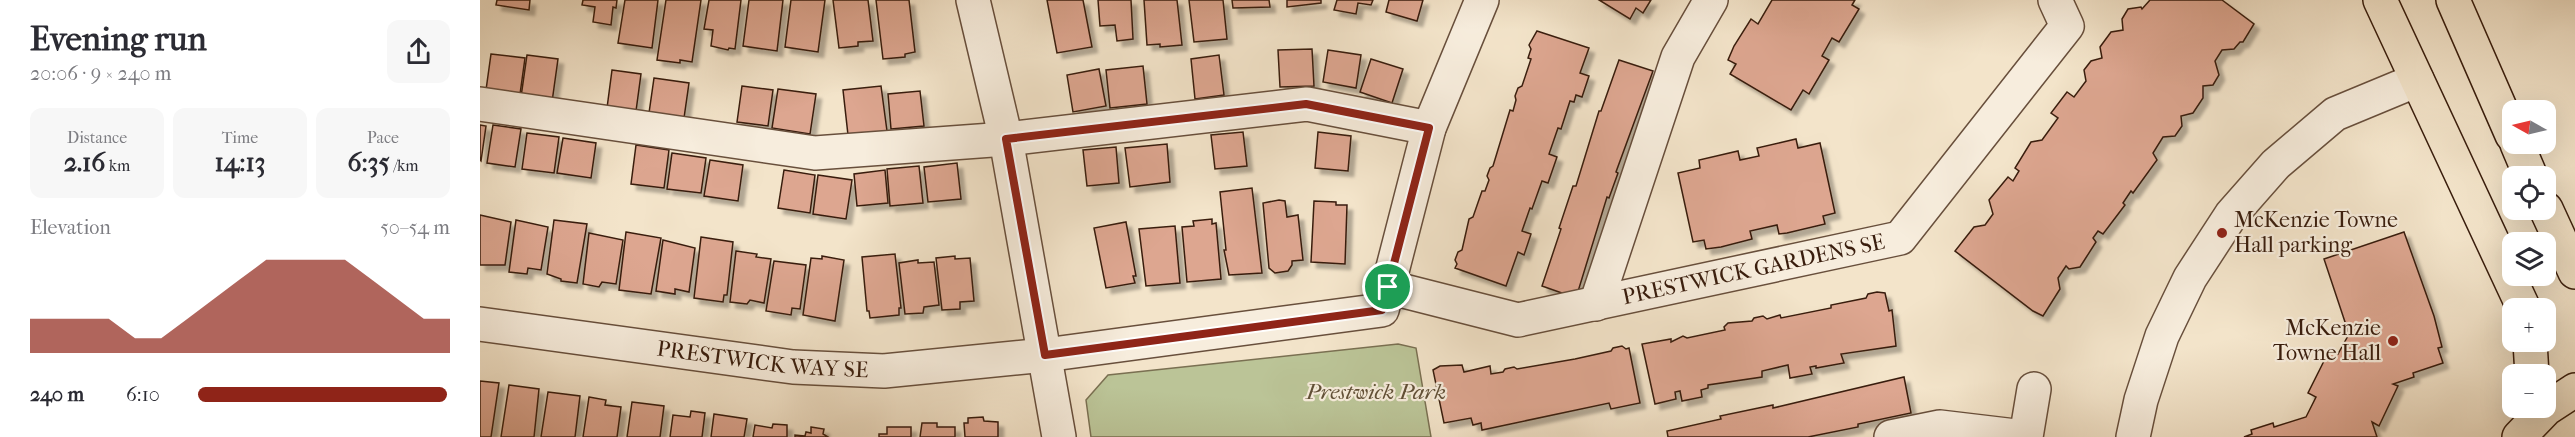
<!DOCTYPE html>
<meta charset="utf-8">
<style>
body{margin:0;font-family:"IM FELL French Canon",serif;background:#f7f7f7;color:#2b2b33;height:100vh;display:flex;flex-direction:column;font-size:22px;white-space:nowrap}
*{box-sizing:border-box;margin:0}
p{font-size:20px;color:#7c7c81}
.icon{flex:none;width:33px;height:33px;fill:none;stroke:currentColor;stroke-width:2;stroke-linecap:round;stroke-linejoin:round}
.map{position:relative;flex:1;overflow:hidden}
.panel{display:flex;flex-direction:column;background:#fff;width:480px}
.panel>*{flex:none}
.needle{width:39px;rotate:278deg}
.tools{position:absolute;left:2022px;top:100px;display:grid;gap:12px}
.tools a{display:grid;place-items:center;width:54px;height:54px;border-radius:12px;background:#fff;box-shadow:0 6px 24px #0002;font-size:30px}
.pin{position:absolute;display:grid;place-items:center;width:51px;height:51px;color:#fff;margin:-26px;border:3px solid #fff;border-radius:50%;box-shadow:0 2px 6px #0007}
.round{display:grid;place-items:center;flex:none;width:63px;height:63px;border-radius:12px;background:#f7f7f7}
.head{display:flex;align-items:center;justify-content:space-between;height:102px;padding:0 30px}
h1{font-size:33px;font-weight:800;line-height:45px}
.figures{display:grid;grid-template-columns:repeat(3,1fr);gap:9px;height:102px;padding:6px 30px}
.figures div{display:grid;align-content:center;border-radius:12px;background:#f7f7f7;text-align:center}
.figures b{font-size:26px;font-weight:800}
.figures small{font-size:16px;font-weight:400}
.figures p{font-size:16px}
.chart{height:168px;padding:12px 30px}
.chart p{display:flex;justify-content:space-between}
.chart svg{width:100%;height:108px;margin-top:6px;fill:#8f2418;opacity:.7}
ul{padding:0 30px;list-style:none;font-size:20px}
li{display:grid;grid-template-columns:96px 72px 1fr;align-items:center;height:45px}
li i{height:15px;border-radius:8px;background:#8f2418}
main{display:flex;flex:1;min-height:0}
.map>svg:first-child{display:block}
.green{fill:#bbc497;stroke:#7a7052;stroke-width:1.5}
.building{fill:#dda690;stroke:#391d0d;stroke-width:1.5;filter:url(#shadow)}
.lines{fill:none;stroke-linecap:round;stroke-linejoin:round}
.minor-casing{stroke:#684f3c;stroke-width:36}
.major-casing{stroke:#391d0d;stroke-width:36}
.minor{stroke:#f7eddd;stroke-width:33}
.major{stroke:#f3e4ca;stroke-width:33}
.route-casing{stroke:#fff;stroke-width:12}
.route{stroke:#8f2418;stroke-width:8}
.poi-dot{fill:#8f2418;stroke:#f7eddd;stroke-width:2}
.labels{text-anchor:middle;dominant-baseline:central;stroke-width:4.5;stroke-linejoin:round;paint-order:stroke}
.poi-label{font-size:22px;fill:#391d0d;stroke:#f7eddd;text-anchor:start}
.street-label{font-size:22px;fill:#391d0d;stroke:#f7eddd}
.park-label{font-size:22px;font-style:italic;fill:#604f36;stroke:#f7eddd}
</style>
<main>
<section class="panel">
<div class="head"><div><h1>Evening run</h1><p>20:06 · 9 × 240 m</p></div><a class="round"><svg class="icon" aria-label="share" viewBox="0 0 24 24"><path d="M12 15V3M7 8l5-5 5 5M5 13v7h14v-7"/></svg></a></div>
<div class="figures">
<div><p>Distance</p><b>2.16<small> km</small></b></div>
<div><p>Time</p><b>14:13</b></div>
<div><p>Pace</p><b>6:35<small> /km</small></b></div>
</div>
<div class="chart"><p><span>Elevation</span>50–54 m</p>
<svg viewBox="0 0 160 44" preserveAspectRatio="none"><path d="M0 44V30L10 30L20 30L30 30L40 38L50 38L60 30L70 22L80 14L90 6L100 6L110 6L120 6L130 14L140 22L150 30L160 30V44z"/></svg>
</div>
<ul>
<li><b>240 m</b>6:10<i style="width:99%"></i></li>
</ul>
</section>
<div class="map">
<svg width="2095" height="437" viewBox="0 0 2095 437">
<defs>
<filter id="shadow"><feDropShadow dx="5.5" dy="5.5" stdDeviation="1.5" flood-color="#0004"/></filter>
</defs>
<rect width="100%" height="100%" fill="#f3e4ca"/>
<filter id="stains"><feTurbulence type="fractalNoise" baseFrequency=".00333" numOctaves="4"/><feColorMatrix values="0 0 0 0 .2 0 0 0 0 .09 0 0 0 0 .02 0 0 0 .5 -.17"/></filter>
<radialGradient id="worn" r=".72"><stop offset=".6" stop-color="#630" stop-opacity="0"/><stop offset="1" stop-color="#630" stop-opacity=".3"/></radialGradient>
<path class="green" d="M918,344L936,348L951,437H611L606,400L628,375Z"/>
<g class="building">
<path d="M17,0H50L49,10L16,5Z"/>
<path d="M103,0H137L136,8L133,7L131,25L113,22L115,7L102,5Z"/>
<path d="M145,0H178L172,48L138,43Z"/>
<path d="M186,0H221L212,62L200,60V63L177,60Z"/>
<path d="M229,0H261L255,49L249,48L248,50L231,46L233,30L224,29Z"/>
<path d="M269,0H303L297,51L263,46Z"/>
<path d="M311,0H345L338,52L305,47Z"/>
<path d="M353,0H388L393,41L378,42V46L359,48Z"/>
<path d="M396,0H429L435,52L425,54V57L403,59Z"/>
<path d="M567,0H603L612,47L577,53Z"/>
<path d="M618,0H651L653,39L637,41L635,25L620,26Z"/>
<path d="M664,0H697L702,45L680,47V44L667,45Z"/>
<path d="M709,0H743L747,39L714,42Z"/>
<path d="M752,0H789L790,7L753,8Z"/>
<path d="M807,0H841V3L807,7Z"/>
<path d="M857,0H893L891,5L878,3L876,14L854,10Z"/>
<path d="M909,0H943L937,21L906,12Z"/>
<path d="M1119,0H1171L1163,13L1156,8L1150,19Z"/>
<path d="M1292,0H1375L1372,5L1379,9L1359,42L1352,38L1342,56L1349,60L1329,94L1323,90L1311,110L1250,74L1256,64L1248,60L1254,46L1271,19L1278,24Z"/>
<path d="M1670,0H1742L1774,24L1763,42H1760L1754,49L1742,50L1735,61L1739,75L1733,85L1723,86V98L1713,113L1701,116L1702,126L1695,136L1683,137L1673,153L1677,160L1653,193L1651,191L1643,203L1645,205L1623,234L1618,231L1613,238L1616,242L1600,267L1589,269L1586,266L1578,278L1580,289L1563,316L1553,311L1475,251L1494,227L1505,225L1513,214L1509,200L1528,177L1533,181L1539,171L1535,168L1551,142L1562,140L1578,118L1571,113L1587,92L1594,97L1606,81L1604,70L1611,61L1622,58L1620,47L1631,32L1643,30L1642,19L1648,9L1661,7L1662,9Z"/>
<path d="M1057,31L1109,48L1100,73L1109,76L1102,97L1096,95L1094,102L1090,101L1081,129L1078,128L1069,154L1077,157L1068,183L1062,181L1052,209L1050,208L1042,231L1051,234L1044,255L1038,252L1026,286L975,268L977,264L975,260L978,252L982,250L989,219L993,217L1002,191H1005L1009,180L1007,176L1010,168L1013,166L1030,110L1033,111L1036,100L1035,96L1038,88L1042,86L1051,59L1048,58L1051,49L1049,45Z"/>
<path d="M832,49L834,86L800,87L798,50Z"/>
<path d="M848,50L881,55L876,88L843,82Z"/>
<path d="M11,54L45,58L40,94L6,90Z"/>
<path d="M47,55L78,59L72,102L41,97Z"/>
<path d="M739,55L744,95L715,99L711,59Z"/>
<path d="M891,59L923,69L912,103L880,92Z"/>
<path d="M1139,60L1173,71L1136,172L1138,173L1129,198L1127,197L1096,298L1062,286L1081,229L1079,228L1093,186H1096L1119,111H1121Z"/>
<path d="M663,66L667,104L630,108L626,70Z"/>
<path d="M619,69L626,106L593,112L587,75Z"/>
<path d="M132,70L161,74L156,111L127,108Z"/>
<path d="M174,78L209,83L204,118L169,113Z"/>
<path d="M262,86L293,90L288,126L257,122Z"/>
<path d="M401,86L407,131L368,135L363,90Z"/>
<path d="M298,89L336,94L330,134L292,128Z"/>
<path d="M440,91L444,126L411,129L408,94Z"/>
<path d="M0,125L6,126L1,161L0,160Z"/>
<path d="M13,125L41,129L35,167L7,163Z"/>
<path d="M763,132L767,166L735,169L731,135Z"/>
<path d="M838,132L871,136L868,171L835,168Z"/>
<path d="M47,133L79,137L74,173L42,169Z"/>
<path d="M83,138L116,143L111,178L77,173Z"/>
<path d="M1316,139L1318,148L1340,143L1355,213L1343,216L1345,224L1307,233L1299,234L1297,225L1270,231L1272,239L1241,247L1226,249L1224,240L1213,242L1198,173L1220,168L1219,160L1258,151L1260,160L1279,156L1277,148Z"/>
<path d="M687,144L690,182L650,187L645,148Z"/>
<path d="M156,145L189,150L184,188L151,184Z"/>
<path d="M636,147L639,183L607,186L603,150Z"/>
<path d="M192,153L226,158L221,193L187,189Z"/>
<path d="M230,160L263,165L258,201L224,196Z"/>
<path d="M477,163L481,199L448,202L444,167Z"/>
<path d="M439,166L443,203L410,206L407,169Z"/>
<path d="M304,170L335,175L330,213L298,208Z"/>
<path d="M405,170L408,203L377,206L374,174Z"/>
<path d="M338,175L372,180L366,219L333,214Z"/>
<path d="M772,188L782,273L749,275L744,250H746L740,192Z"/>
<path d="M799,200L805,201L807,217L818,215L823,260L812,261V265L808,271L795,273L789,268L783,203Z"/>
<path d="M834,201L856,202V205H867L865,264L831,262Z"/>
<path d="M0,215L31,222L25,265H0Z"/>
<path d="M732,219V224L736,223L741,279L707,282L702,227L714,226L713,221Z"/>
<path d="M36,220L68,227L61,270L48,268L47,274L29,272Z"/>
<path d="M74,220L107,224L97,283L81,281V279L67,274Z"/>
<path d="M646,222L656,276H653L655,283L626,288L614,228Z"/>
<path d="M695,226L700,283L666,286L659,229Z"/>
<path d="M146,232L181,238L171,294L139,290Z"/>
<path d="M1924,232L1954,316L1962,347L1958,348L1963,363L1933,373L1934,377L1913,384L1918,386L1899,426L1892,422L1897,437H1764L1772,434L1771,430L1793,423L1794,427L1826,417L1836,397L1828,393L1850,349L1858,354L1869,334L1844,259Z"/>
<path d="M109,233L143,240L136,284L122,282L119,287L103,284Z"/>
<path d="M221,237L253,242L247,295H244L243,302L214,298Z"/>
<path d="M183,240L215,248L209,292L195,289V294L176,291Z"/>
<path d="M256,251L277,254L276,257L291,259L284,303L270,300L267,304L250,302Z"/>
<path d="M415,254L421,308H419V315L390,318L389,311H387L382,257Z"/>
<path d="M342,256L364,260L355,321L323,315L331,258L342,259Z"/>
<path d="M475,256V259L490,258L494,301L480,302V309L462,310L456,258Z"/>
<path d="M438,260V263L454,262L459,305L444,307L443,313L425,314L419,263Z"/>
<path d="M294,261L326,265L320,309L312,308L311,315L286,311Z"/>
<path d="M1397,292L1405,293L1409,311L1412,310L1416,346L1361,354L1364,363L1336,368V366L1330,367L1332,374L1310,378L1308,365L1282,371V377L1228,385V388L1221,390L1222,397L1202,401L1200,391L1195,392L1196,399L1175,404L1162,344L1191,339V342L1203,336L1207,338L1245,330L1244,327L1248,323L1272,321L1274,318L1283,316L1287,319L1300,315L1301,318L1351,308V305L1386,298L1388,294Z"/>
<path d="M1142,346L1146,349L1149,348L1160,403L1131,409L1129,403L1002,430L1001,423L993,425L991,418L964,423L953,370L960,366L982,365L984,372L1010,366L1011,374L1023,372L1025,369L1034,367L1037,369L1095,359L1131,351L1133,348Z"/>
<path d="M1424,377L1431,413L1378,424V427L1328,437H1188L1187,431L1241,419L1240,416L1293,405V408Z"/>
<path d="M0,381L19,383L11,437H0Z"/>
<path d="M29,385L59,389L54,437H21Z"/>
<path d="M68,392L100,396L95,437H61Z"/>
<path d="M109,397L126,400L125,405L141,407L137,437H103Z"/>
<path d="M152,402L184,406L180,437H147Z"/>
<path d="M211,411L225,413L222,437H190L193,415L210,417Z"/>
<path d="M234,414L267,419L264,437H231Z"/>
<path d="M503,417L504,421L518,422V437H485L484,423H488V418Z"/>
<path d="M442,423H457V427H475V437H440Z"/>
<path d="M293,424L307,425V437H273L275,425L292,428Z"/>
<path d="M331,427L344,429L343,434L348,437H315V435L325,436L326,432L331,433Z"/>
<path d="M407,427H431V437H399V434H407Z"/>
</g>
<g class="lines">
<g class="minor-casing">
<g id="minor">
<path d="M493,0L526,139L579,437"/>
<path d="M0,104L335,153L526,139L827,104L949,128"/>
<path id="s1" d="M908,287L1038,320L1420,238L1587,26L1575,0"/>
<path d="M1116,304L1198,57L1231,0"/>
<path id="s2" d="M0,324L313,367L404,371L565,355L902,310L949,128L1002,0"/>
<path d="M1411,437L1460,427L1544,437"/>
<path d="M1546,437L1554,389"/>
<path d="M1653,437L1661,400L1682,336L1710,278L1751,215L1796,164L1855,114L1937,80"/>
</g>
</g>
<g class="major-casing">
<g id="major">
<path d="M1900,0L2044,309"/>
<path d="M1973,0L2032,135"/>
<path d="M2037,144L2051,177"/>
<path d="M2066,209L2095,272"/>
<path d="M2050,342L2052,375"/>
<path d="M2039,437L2066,409L2095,390"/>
</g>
</g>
<use href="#minor" class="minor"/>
<use href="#major" class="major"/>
</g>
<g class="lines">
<g class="route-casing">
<path id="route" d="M826,104L949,128L902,310L565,355L526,139Z"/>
</g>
<use href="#route" class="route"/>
</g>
<g class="poi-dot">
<circle cx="1742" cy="233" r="6"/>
<circle cx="1913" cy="341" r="6"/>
</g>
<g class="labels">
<g class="poi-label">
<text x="1754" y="220">McKenzie Towne<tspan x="1754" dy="25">Hall parking</tspan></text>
<text x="1901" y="328" text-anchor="end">McKenzie<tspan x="1901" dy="25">Towne Hall</tspan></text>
</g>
<g class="street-label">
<text stroke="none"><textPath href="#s1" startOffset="375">PRESTWICK GARDENS SE</textPath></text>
<text stroke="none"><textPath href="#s2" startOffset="285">PRESTWICK WAY SE</textPath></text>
</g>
<g class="park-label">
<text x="896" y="392">Prestwick Park</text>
</g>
</g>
<rect width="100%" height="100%" filter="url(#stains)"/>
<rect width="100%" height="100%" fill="url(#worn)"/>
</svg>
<div class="tools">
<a><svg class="needle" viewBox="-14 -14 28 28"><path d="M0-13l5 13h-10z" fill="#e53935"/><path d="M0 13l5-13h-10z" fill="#7c7c81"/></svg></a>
<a><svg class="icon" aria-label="locate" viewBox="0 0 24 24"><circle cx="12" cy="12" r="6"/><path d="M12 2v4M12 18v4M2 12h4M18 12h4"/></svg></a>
<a><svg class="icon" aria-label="layers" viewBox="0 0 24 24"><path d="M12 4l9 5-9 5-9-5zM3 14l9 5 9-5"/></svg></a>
<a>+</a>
<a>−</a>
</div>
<div class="pin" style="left:908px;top:287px;background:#1e9e55"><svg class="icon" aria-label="arrive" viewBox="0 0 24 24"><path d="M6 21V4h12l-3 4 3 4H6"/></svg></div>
</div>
</main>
